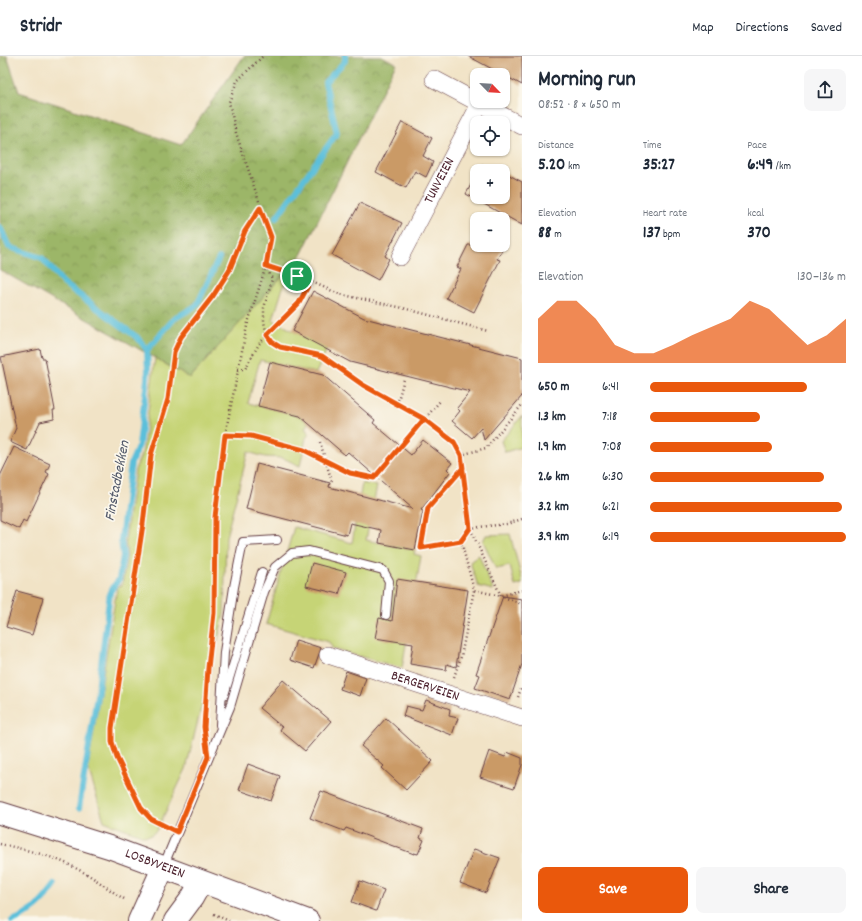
<!DOCTYPE html>
<meta charset="utf-8">
<style>
body{margin:0;font-family:Dekko,sans-serif;background:#f6f6f7;color:#1f2937;height:100vh;display:flex;flex-direction:column;font-size:15px;white-space:nowrap}
*{box-sizing:border-box;margin:0}
p{font-size:13px;color:#747a83}
.icon{flex:none;width:22px;height:22px;fill:none;stroke:currentColor;stroke-width:2;stroke-linecap:round;stroke-linejoin:round}
.map{position:relative;flex:1;overflow:hidden}
.details{display:flex;flex-direction:column;background:#fff;width:340px}
.details>*{flex:none}
.needle{width:26px;rotate:115deg}
.fabs{position:absolute;left:470px;top:12px;display:grid;gap:8px}
.fabs a{display:grid;place-items:center;width:40px;height:40px;border-radius:8px;background:#fff;box-shadow:0 1px 3px #0004;font-size:20px}
.pin{position:absolute;display:grid;place-items:center;width:34px;height:34px;color:#fff;margin:-17px;border:2px solid #fff;border-radius:50%;box-shadow:0 1px 4px #0007}
.round{display:grid;place-items:center;flex:none;width:42px;height:42px;border-radius:8px;background:#f6f6f7}
.headline{display:flex;align-items:center;justify-content:space-between;height:68px;padding:0 16px}
h1{font-size:22px;font-weight:700;line-height:30px}
.stats{display:grid;grid-template-columns:repeat(3,1fr);gap:6px;height:68px;padding:4px 16px}
.stats div{display:grid;align-content:center}
.stats b{font-size:17px;font-weight:700}
.stats small{font-size:11px;font-weight:400}
.stats p{font-size:11px}
.chart{height:112px;padding:8px 16px}
.chart p{display:flex;justify-content:space-between}
.chart svg{width:100%;height:72px;margin-top:4px;fill:#ea580c;opacity:.7}
.cta{display:flex;gap:8px;margin-top:auto;padding:8px 16px}
.cta a{flex:1;height:46px;border-radius:8px;background:#ea580c;color:#fff;font-size:16px;font-weight:700;line-height:46px;text-align:center}
.cta a+a{background:#f6f6f7;color:#1f2937}
ul{padding:0 16px;list-style:none;font-size:13px}
li{display:grid;grid-template-columns:64px 48px 1fr;align-items:center;height:30px}
li i{height:10px;border-radius:5px;background:#ea580c}
header{display:flex;align-items:center;gap:24px;box-sizing:border-box;height:56px;padding:0 20px;background:#fff;border-bottom:1px solid #e0e1e3}
header strong{font-size:19px}
nav{display:flex;gap:22px;margin-inline-start:auto;font-size:14px}
main{display:flex;flex:1;min-height:0}
.map>svg:first-child{display:block}
.green{fill:#c6d476;stroke:#887a50}
.forest{fill:url(#forest-crowns);stroke:#736a49}
.lines{fill:none;stroke-linecap:round;stroke-linejoin:round}
.stream{stroke:#5cbfda;stroke-width:6}
.building{fill:#ca9a66}
.lane-casing{stroke:#633c42;stroke-width:10}
.street-casing{stroke:#633c42;stroke-width:18}
.secondary-casing{stroke:#633c42;stroke-width:24}
.path{stroke:#633c42;stroke-width:2.5;stroke-dasharray:1 3;stroke-linecap:butt}
.lane{stroke:#fff;stroke-width:8}
.street{stroke:#fff;stroke-width:17}
.secondary{stroke:#fff;stroke-width:22}
.route-casing{stroke:#fff;stroke-width:8}
.route{stroke:#ea580c;stroke-width:5}
.labels{text-anchor:middle;dominant-baseline:central;stroke-width:3.5;stroke-linejoin:round;paint-order:stroke}
.street-label{font-size:14px;fill:#4a1f2b;stroke:#fbf7ec}
.water-label{font-size:15px;font-style:italic;fill:#505768;stroke:#fbf7ec}
</style>
<header>
<strong>Stridr</strong>
<nav><a>Map</a><a>Directions</a><a>Saved</a></nav>
</header>
<main>
<div class="map">
<svg width="522" height="865" viewBox="0 0 522 865">
<defs>
<pattern id="forest-crowns" width="20" height="18" patternUnits="userSpaceOnUse"><rect width="20" height="18" fill="#9cb667"/><path d="M2 6a3 3 0 1 1 6 0M12 15a3 3 0 1 1 6 0" fill="none" stroke="#819355"/></pattern>
</defs>
<rect width="100%" height="100%" fill="#fbf7ec"/>
<filter id="ink" filterUnits="userSpaceOnUse"><feTurbulence type="fractalNoise" baseFrequency=".025" numOctaves="2"/><feDisplacementMap in="SourceGraphic" scale="8" xChannelSelector="R" yChannelSelector="G"/><feConvolveMatrix kernelMatrix="1 2 1 2 8 2 1 2 1" color-interpolation-filters="sRGB"/></filter>
<filter id="wash" filterUnits="userSpaceOnUse"><feTurbulence type="fractalNoise" baseFrequency=".012" numOctaves="4" result="noise"/><feDisplacementMap in="SourceGraphic" scale="16" xChannelSelector="R" yChannelSelector="G"/><feGaussianBlur stdDeviation="0.9" result="paint"/><feColorMatrix in="noise" values="0 0 0 0 0 0 0 0 0 0 0 0 0 0 0 0 0 1.4 0 .05"/><feComposite in="paint" operator="in"/></filter>
<g filter="url(#wash)">
<rect width="100%" height="100%" fill="#f1e3c6"/>
<g class="green">
<path d="M282,220L298,227L297,230L284,228L273,264L327,293L316,317L260,304L248,347L300,360L308,367L305,372L309,378L306,382L300,410L283,402L265,401L248,396L226,481L224,558L186,713L157,774L151,779L144,780L104,765L88,712L117,532L122,529L127,500L125,485L135,414L143,394L155,302L190,322Z"/>
<path d="M522,360V391L505,396L501,385Z"/>
<path d="M362,427L377,430L366,484L415,494L414,498L421,500L402,612L333,593L329,586L266,568L294,471L352,487Z"/>
<path d="M510,478L522,524V528L515,530L510,510L496,513L483,485L486,479Z"/>
<path d="M479,499L493,534L478,530L470,506Z"/>
</g>
<path class="forest" d="M0,0H7L19,36L181,89L244,0H381L396,7L301,199L190,322L0,214Z"/>
<g class="lines">
<g class="stream">
<path d="M276,162L337,77L325,26L345,5V0"/>
<path d="M0,171L9,191L42,202L63,227L138,282L147,294L148,315L139,389L131,407L121,484L123,500L119,523L110,536L98,633L79,752"/>
<path d="M147,294L174,263L197,249L219,202"/>
<path d="M12,865C34,856 42,847 55,829"/>
</g>
</g>
<g id="blocks">
<g class="building">
<path d="M468,0H522V29Z"/>
<path d="M402,66L432,82L423,100L433,106L426,121L415,115L406,132L376,116Z"/>
<path d="M482,108L496,115H478Z"/>
<path d="M502,115L522,126V169L466,138L477,117V141H503Z"/>
<path d="M360,147L402,167L385,200L389,203L378,224L332,199Z"/>
<path d="M468,189H505L497,203L500,204L474,256L446,242L461,213L457,211Z"/>
<path d="M313,235L364,262L522,302V340L484,384L481,372L472,382L452,365L460,355L457,352L470,336L350,306L292,275Z"/>
<path d="M40,293L42,302H45L55,354H53L54,363L40,366L27,394L10,386L16,372L1,301Z"/>
<path d="M270,306L323,319L375,364L373,367L411,399L423,384L452,407L447,413L450,416L421,454L423,455L415,494L379,487L381,474L350,467L347,479L246,453L257,408L330,427L329,431L413,453L348,396L345,399L300,360L258,350Z"/>
<path d="M14,391L50,408L46,416L49,418L26,466L23,464L19,473L0,464V420Z"/>
<path d="M312,507L346,516L339,538L306,530Z"/>
<path d="M397,523L468,534L456,611L447,608L446,614L410,608L413,588L375,582L379,562L392,565Z"/>
<path d="M17,535L43,542L32,579L6,571Z"/>
<path d="M503,540L522,543V608L510,644L475,632L480,619L476,618Z"/>
<path d="M296,584L321,592L314,612L290,604Z"/>
<path d="M346,615L366,622L360,640L340,633Z"/>
<path d="M283,624L331,665L305,695L280,674L282,671L259,652Z"/>
<path d="M426,644L450,653L449,660L458,662L452,679L403,660L406,650L422,654Z"/>
<path d="M386,662L433,705L406,734L382,712L384,710L361,690Z"/>
<path d="M489,695L505,701L507,696L522,702V709L514,732L480,721Z"/>
<path d="M248,708L280,720L271,745L239,734Z"/>
<path d="M321,735L423,773L420,782L424,784L418,798L414,797V798L346,772L344,775L310,762Z"/>
<path d="M474,793L500,802L486,837L460,827Z"/>
<path d="M360,825L384,834L376,855L352,846Z"/>
</g>
</g>
</g>
<g filter="url(#ink)">
<use href="#blocks" fill-opacity="0" stroke="#633c42" stroke-width="1"/>
<g class="lines">
<g class="lane-casing">
<g id="lane">
<path d="M224,639L262,516"/>
<path d="M220,669L224,596L234,531L243,486L277,484"/>
<path d="M163,811L230,651L264,536L275,511L292,497L309,495L383,514L389,525L386,559"/>
</g>
</g>
<g class="street-casing">
<g id="street">
<path d="M434,23L522,70"/>
<path id="s1" d="M400,201L480,48"/>
<path id="s2" d="M328,599L522,662"/>
</g>
</g>
<g class="secondary-casing">
<g id="secondary">
<path id="s3" d="M0,757L109,791L308,865"/>
<path d="M139,865L163,812"/>
<path d="M175,865L192,842L201,826"/>
</g>
</g>
<g class="path">
<path d="M266,210L272,223L264,252V266L267,279L272,286L290,294L321,300L363,329L424,363L454,386L461,399L470,472L501,540L522,548"/>
<path d="M267,210L303,222L339,238L403,252L488,275"/>
<path d="M238,313H245L259,288L299,247L308,230L298,221"/>
<path d="M397,348L404,323"/>
<path d="M225,379L251,380L304,395L350,417L374,422L441,344"/>
<path d="M320,386L332,426"/>
<path d="M461,399L486,392L522,349"/>
<path d="M522,463L507,468L470,472L461,485L474,534L501,540L522,534"/>
<path d="M461,485L421,491L428,452L463,412"/>
<path d="M213,557L215,461L225,379L247,270L266,210L271,181L236,77L229,46L237,25L263,0"/>
<path d="M454,621L461,601L474,534"/>
<path d="M518,641L522,630"/>
<path d="M166,770L151,763L141,753L117,702L112,687V672L143,467L151,399L168,343L174,297L181,281L213,239L229,215L245,175L260,153"/>
<path d="M0,788C27,794 55,800 79,814C96,822 110,835 126,844"/>
<path d="M214,858L229,865"/>
</g>
<use href="#lane" class="lane"/>
<use href="#street" class="street"/>
<use href="#secondary" class="secondary"/>
</g>
</g>
<g class="lines" filter="url(#ink)">
<g class="route-casing">
<path id="route" d="M297,220L266,210L271,181L260,152L245,175L229,215L213,240L181,281L174,296L168,343L151,399L143,468L112,672V686L117,702L141,752L151,763L177,776L208,701L204,671L208,612L214,557L215,461L225,379L251,380L304,394L350,417L374,422L424,363L454,386L461,399L470,472L461,485L421,492L428,452L463,412L461,399L454,386L424,363L363,329L322,300L280,291L272,286L267,279L299,247L308,230L297,220"/>
</g>
<use href="#route" class="route"/>
</g>
<g class="labels">
<g class="street-label">
<text stroke="none"><textPath href="#s1" startOffset="86">TUNVEIEN</textPath></text>
<text stroke="none"><textPath href="#s2" startOffset="102">BERGERVEIEN</textPath></text>
<text stroke="none"><textPath href="#s3" startOffset="163">LOSBYVEIEN</textPath></text>
</g>
<g class="water-label">
<text transform="translate(118 425) rotate(-79)">Finstadbekken</text>
</g>
</g>
</svg>
<div class="fabs">
<a><svg class="needle" viewBox="-14 -14 28 28"><path d="M0-13l5 13h-10z" fill="#e53935"/><path d="M0 13l5-13h-10z" fill="#747a83"/></svg></a>
<a><svg class="icon" aria-label="locate" viewBox="0 0 24 24"><circle cx="12" cy="12" r="6"/><path d="M12 2v4M12 18v4M2 12h4M18 12h4"/></svg></a>
<a>+</a>
<a>−</a>
</div>
<div class="pin" style="left:297px;top:220px;background:#1e9e55"><svg class="icon" aria-label="arrive" viewBox="0 0 24 24"><path d="M6 21V4h12l-3 4 3 4H6"/></svg></div>
</div>
<section class="details">
<div class="headline"><div><h1>Morning run</h1><p>08:52 · 8 × 650 m</p></div><a class="round"><svg class="icon" aria-label="share" viewBox="0 0 24 24"><path d="M12 15V3M7 8l5-5 5 5M5 13v7h14v-7"/></svg></a></div>
<div class="stats">
<div><p>Distance</p><b>5.20<small> km</small></b></div>
<div><p>Time</p><b>35:27</b></div>
<div><p>Pace</p><b>6:49<small> /km</small></b></div>
</div>
<div class="stats">
<div><p>Elevation</p><b>88<small> m</small></b></div>
<div><p>Heart rate</p><b>137<small> bpm</small></b></div>
<div><p>kcal</p><b>370</b></div>
</div>
<div class="chart"><p><span>Elevation</span>130–136 m</p>
<svg viewBox="0 0 160 44" preserveAspectRatio="none"><path d="M0 44V17L10 6L20 6L30 17L40 33L50 38L60 38L70 33L80 27L90 22L100 17L110 6L120 11L130 22L140 33L150 27L160 17V44z"/></svg>
</div>
<ul>
<li><b>650 m</b>6:41<i style="width:80%"></i></li>
<li><b>1.3 km</b>7:18<i style="width:56%"></i></li>
<li><b>1.9 km</b>7:08<i style="width:62%"></i></li>
<li><b>2.6 km</b>6:30<i style="width:89%"></i></li>
<li><b>3.2 km</b>6:21<i style="width:98%"></i></li>
<li><b>3.9 km</b>6:19<i style="width:100%"></i></li>
</ul>
<div class="cta"><a>Save</a><a>Share</a></div>
</section>
</main>
